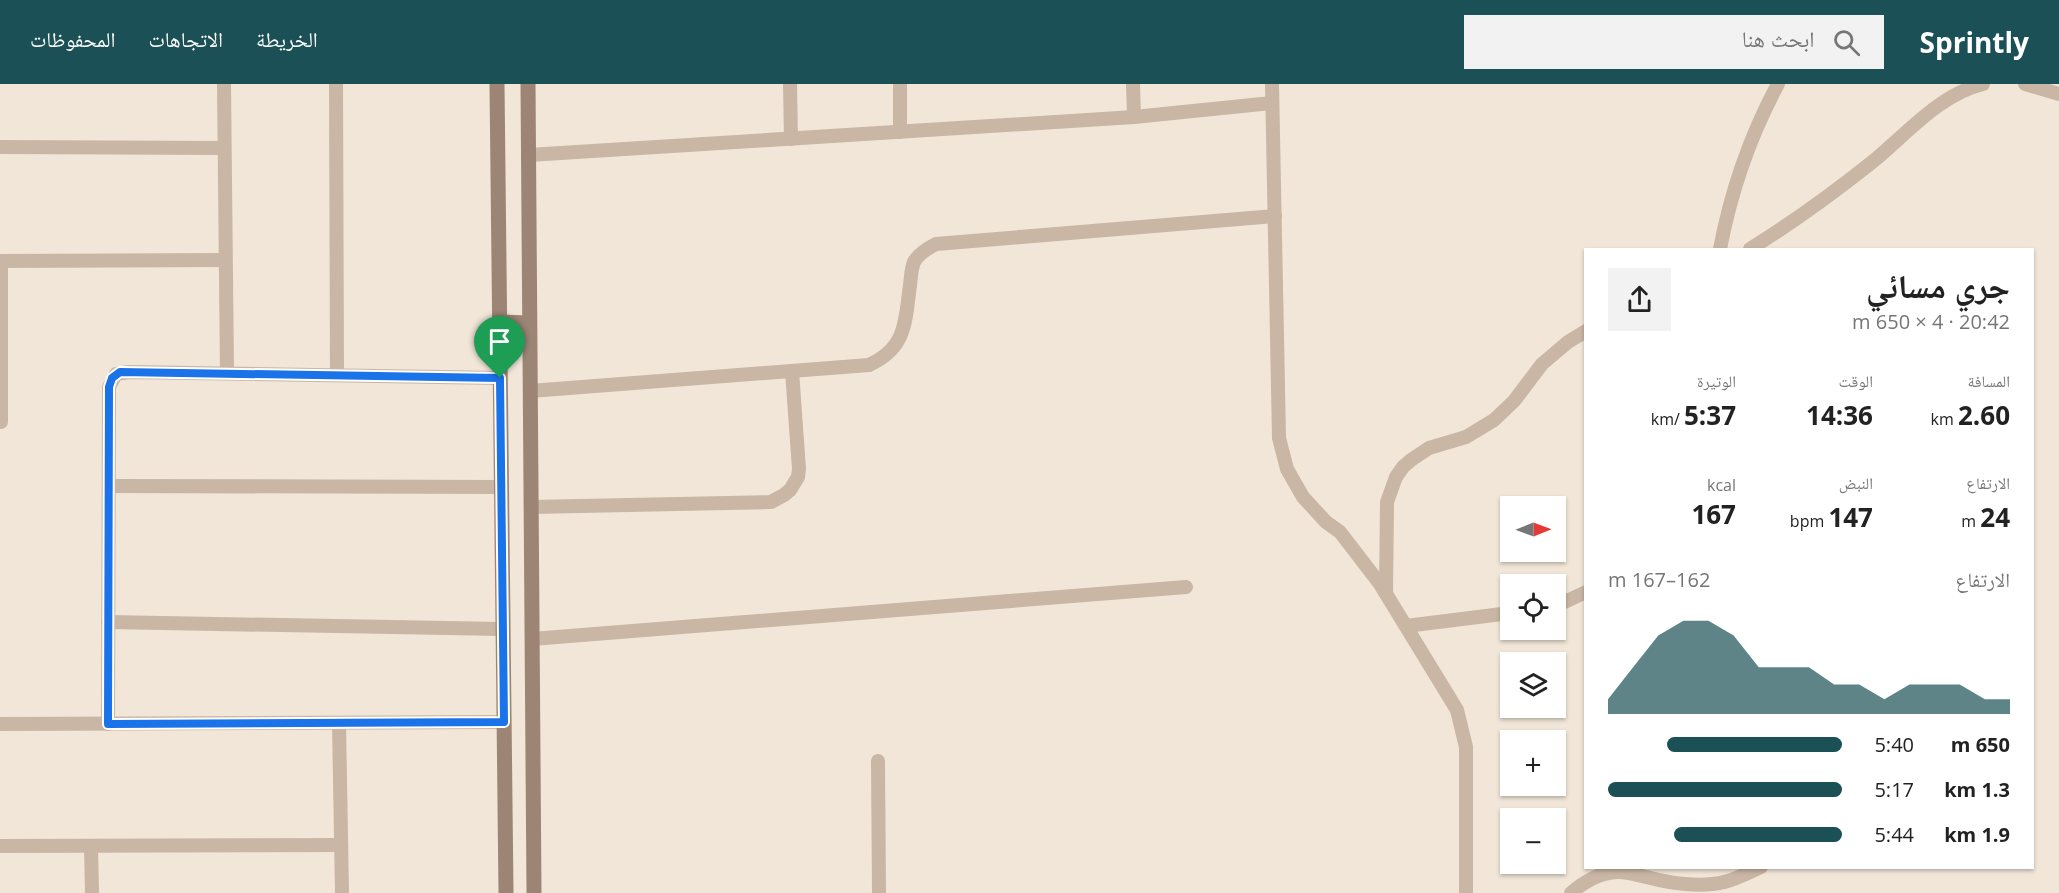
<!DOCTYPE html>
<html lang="ar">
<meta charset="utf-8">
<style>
body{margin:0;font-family:"Open Sans","Noto Naskh Arabic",sans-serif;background:#f2f2f2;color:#222;direction:rtl;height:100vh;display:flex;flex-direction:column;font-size:22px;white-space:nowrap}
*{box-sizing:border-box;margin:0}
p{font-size:20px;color:#767676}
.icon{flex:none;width:33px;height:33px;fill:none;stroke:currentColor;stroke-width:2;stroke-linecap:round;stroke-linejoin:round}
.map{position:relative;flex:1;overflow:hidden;direction:ltr}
.panel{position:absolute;left:1584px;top:164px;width:450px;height:621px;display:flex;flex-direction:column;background:#fff;border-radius:0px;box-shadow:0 2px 4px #0004;direction:rtl}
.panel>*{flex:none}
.needle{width:39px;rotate:89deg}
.tools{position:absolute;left:1500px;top:412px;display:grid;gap:12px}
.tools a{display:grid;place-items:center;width:66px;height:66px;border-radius:0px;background:#fff;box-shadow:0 2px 4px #0004;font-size:30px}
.pin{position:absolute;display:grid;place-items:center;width:51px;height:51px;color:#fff;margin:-62px -26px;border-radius:50% 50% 50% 0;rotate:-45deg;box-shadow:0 0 6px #0007}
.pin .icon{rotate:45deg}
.round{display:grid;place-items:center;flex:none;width:63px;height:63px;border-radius:0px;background:#f2f2f2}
.head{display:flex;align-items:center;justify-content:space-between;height:102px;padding:0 24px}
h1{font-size:33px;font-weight:700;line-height:45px}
.metrics{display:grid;grid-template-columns:repeat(3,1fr);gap:9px;height:102px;padding:6px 24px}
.metrics div{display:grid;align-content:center}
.metrics b{font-size:26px;font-weight:700}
.metrics small{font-size:16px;font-weight:400}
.metrics p{font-size:16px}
.chart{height:168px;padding:12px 24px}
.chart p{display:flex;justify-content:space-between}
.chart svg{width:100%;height:108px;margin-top:6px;fill:#1b5156;opacity:.7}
ul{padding:0 24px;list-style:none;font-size:20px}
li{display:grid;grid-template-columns:96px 72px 1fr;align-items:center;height:45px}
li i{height:15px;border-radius:8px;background:#1b5156}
header{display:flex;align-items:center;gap:36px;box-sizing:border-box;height:84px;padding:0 30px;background:#1b5156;color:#fff}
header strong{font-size:28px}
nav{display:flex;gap:33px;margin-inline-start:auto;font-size:21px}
.search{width:420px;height:54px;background:#f2f2f2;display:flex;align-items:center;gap:15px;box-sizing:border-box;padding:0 21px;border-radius:0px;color:#767676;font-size:22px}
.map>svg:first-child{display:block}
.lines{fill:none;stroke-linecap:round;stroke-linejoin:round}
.street{stroke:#c9b6a4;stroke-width:14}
.secondary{stroke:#9d8576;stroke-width:15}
.route-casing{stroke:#fff;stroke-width:12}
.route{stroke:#1a73e8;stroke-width:8}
</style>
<header>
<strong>Sprintly</strong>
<div class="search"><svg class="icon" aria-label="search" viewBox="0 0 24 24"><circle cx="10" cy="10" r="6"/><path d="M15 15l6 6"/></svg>ابحث هنا</div>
<nav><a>الخريطة</a><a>الاتجاهات</a><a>المحفوظات</a></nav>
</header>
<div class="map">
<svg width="2059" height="809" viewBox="0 0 2059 809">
<rect width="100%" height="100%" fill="#f1e6d8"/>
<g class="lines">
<g class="street">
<path d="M224,0L227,289"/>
<path d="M336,0L337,291"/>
<path d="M790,0L791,55"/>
<path d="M1133,0L1134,33"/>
<path d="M1272,0L1279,354L1287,385L1303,413L1326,438L1340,448L1380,500L1457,626L1466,663V809"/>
<path d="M2025,0L2059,10"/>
<path d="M900,48V0"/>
<path d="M0,63L224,64"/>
<path d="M529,71L1134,33L1272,19"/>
<path d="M1720,165C1731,107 1750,52 1778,0"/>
<path d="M1750,165C1792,139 1832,110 1871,79C1906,51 1938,11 1983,0"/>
<path d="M0,177L225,176"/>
<path d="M530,307L869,281C907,264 905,237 910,201C911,194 911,185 914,178C919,169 928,164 936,160L1275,132"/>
<path d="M1,338V177"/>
<path d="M109,402L501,403"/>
<path d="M531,423L771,418L784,411L790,406L798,393L799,385L792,287"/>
<path d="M1386,509L1387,418L1396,393L1403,383L1411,376L1429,364L1466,353L1494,336L1514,317L1542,280L1568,258L1586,247"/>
<path d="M1556,522L1586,508"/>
<path d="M108,538L502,545"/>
<path d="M1406,542L1510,529"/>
<path d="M532,555L1186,503"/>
<path d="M339,639L342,809"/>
<path d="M0,640L504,638"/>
<path d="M108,640L109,303L116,290L129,288L500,294"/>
<path d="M878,677L879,809"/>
<path d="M0,762L341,761"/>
<path d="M91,762L92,809"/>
<path d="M1571,809C1617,770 1635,797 1685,800C1718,803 1732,797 1761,783"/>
</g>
<g class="secondary">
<path d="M497,0L506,809"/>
<path d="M528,0L534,809"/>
<path d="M499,238L529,239"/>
</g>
</g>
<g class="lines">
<g class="route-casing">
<path id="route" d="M120,288L500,294L504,638L108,640L109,303L112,294Z"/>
</g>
<use href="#route" class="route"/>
</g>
</svg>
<div class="tools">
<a><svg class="needle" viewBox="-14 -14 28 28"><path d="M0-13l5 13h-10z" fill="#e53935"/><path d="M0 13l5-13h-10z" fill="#767676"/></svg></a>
<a><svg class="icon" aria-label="locate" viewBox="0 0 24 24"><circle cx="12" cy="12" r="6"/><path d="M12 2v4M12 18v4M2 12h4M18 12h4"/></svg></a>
<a><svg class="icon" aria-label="layers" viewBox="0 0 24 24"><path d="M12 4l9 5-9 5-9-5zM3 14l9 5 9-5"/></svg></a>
<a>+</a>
<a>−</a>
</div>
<div class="pin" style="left:500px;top:294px;background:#1e9e55"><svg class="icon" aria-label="arrive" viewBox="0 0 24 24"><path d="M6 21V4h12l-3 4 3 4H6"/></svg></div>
<section class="panel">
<div class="head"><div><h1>جري مسائي</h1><p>20:42 · 4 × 650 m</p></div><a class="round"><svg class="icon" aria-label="share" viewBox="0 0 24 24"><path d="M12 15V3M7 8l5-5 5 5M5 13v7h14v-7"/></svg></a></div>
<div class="metrics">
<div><p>المسافة</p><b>2.60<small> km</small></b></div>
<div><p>الوقت</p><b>14:36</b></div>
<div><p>الوتيرة</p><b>5:37<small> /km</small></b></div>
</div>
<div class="metrics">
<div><p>الارتفاع</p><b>24<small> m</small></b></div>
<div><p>النبض</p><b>147<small> bpm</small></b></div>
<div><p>kcal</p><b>167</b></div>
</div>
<div class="chart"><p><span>الارتفاع</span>162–167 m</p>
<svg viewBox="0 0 160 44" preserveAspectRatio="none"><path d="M0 44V38L10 25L20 12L30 6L40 6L50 12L60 25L70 25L80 25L90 32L100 32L110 38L120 32L130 32L140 32L150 38L160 38V44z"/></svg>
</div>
<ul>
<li><b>650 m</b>5:40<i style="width:75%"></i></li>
<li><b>1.3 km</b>5:17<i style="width:100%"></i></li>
<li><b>1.9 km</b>5:44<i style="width:72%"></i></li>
</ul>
</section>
</div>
